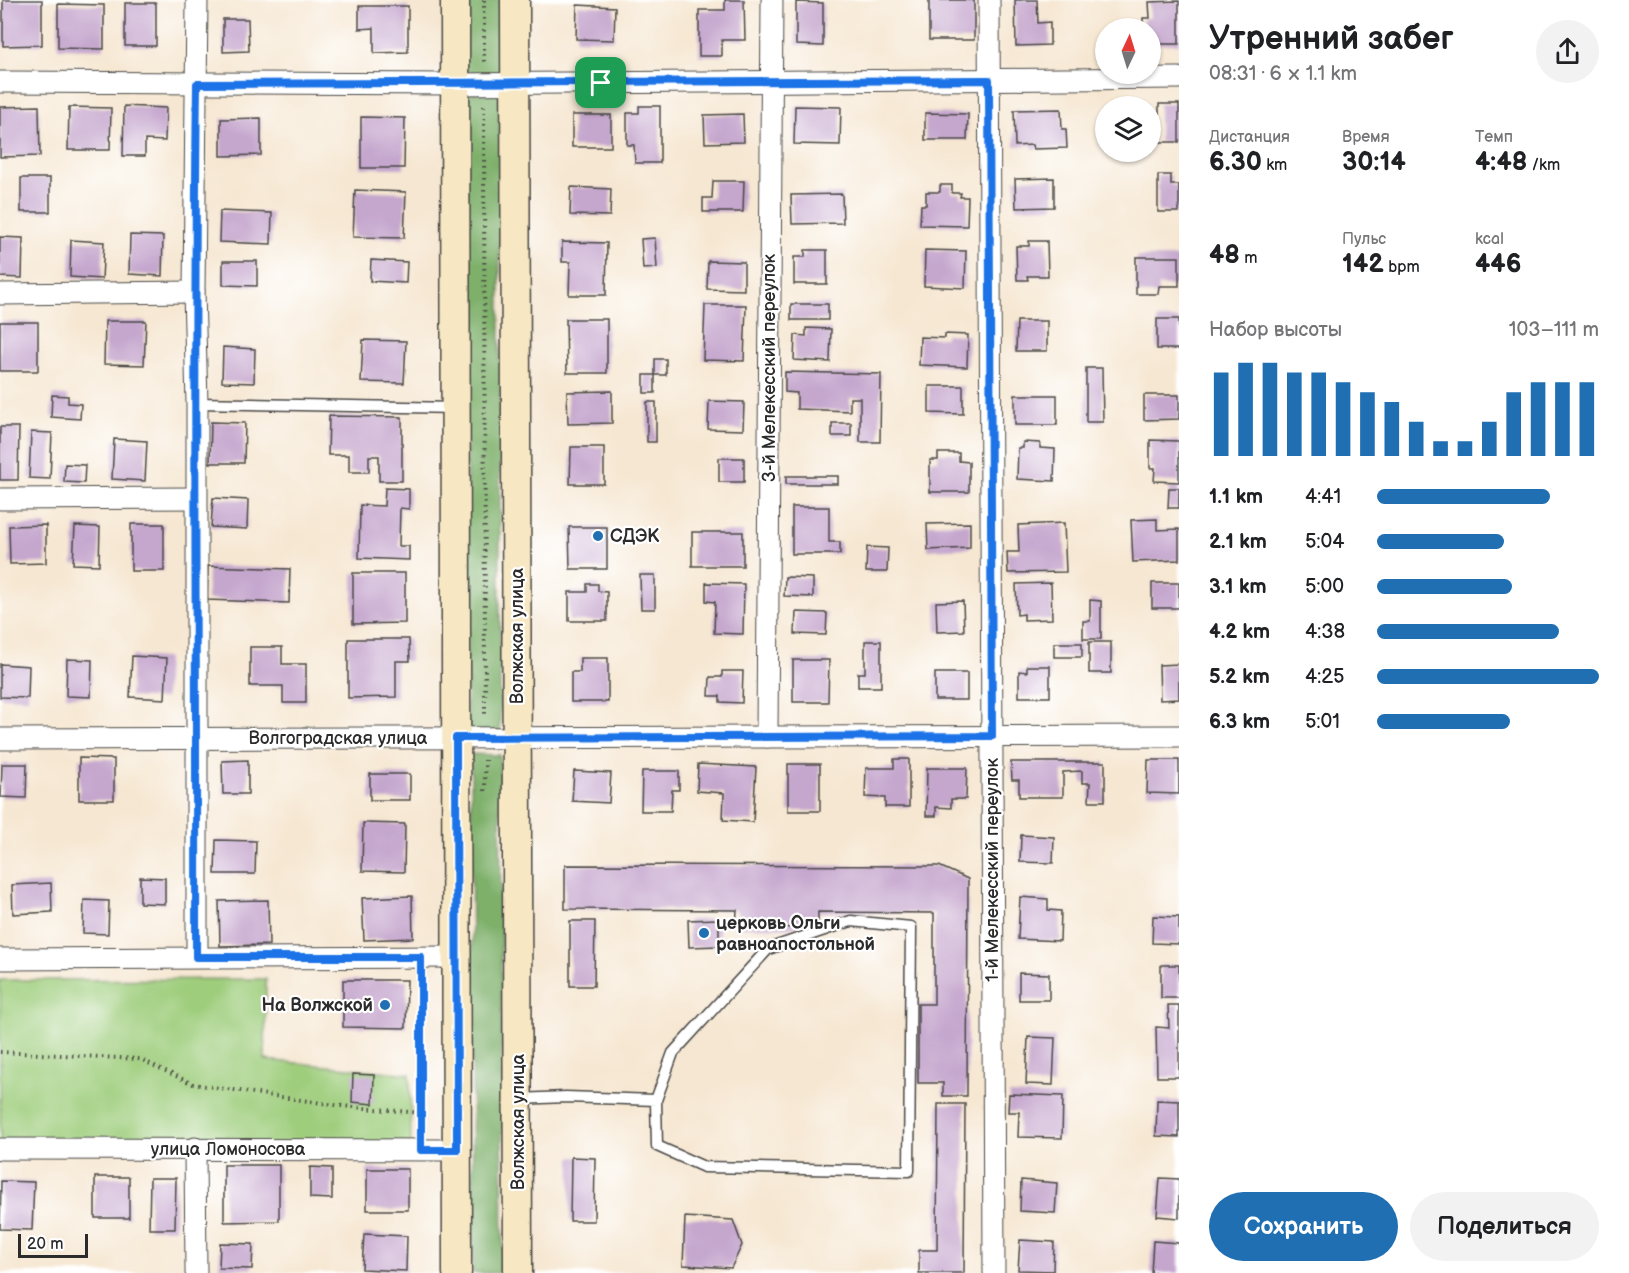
<!DOCTYPE html>
<html lang="ru">
<meta charset="utf-8">
<style>
body{margin:0;font-family:"Balsamiq Sans",sans-serif;background:#f2f2f2;color:#202124;height:100vh;display:flex;flex-direction:column;font-size:22px;white-space:nowrap}
*{box-sizing:border-box;margin:0}
p{font-size:20px;color:#757577}
.icon{flex:none;width:33px;height:33px;fill:none;stroke:currentColor;stroke-width:2;stroke-linecap:round;stroke-linejoin:round}
.map{position:relative;flex:1;overflow:hidden}
.sheet{display:flex;flex-direction:column;background:#fff;width:450px}
.sheet>*{flex:none}
.needle{width:39px;rotate:4deg}
.fabs{position:absolute;left:1095px;top:18px;display:grid;gap:12px}
.fabs a{display:grid;place-items:center;width:66px;height:66px;border-radius:50%;background:#fff;box-shadow:0 2px 4px #0004;font-size:30px}
.scale{position:absolute;left:18px;bottom:15px;width:70px;box-sizing:border-box;padding-left:6px;border:3px solid #2b2b2b;border-top:0;font-size:16px;line-height:21px;white-space:nowrap;color:#2b2b2b;-webkit-text-stroke:4px #fff;paint-order:stroke}
.pin{position:absolute;display:grid;place-items:center;width:51px;height:51px;color:#fff;margin:-26px;border-radius:12px;box-shadow:0 3px 9px #0006}
.round{display:grid;place-items:center;flex:none;width:63px;height:63px;border-radius:32px;background:#f2f2f2}
.headline{display:flex;align-items:center;justify-content:space-between;height:102px;padding:0 30px}
h1{font-size:33px;font-weight:700;line-height:45px}
.metrics{display:grid;grid-template-columns:repeat(3,1fr);gap:9px;height:102px;padding:6px 30px}
.metrics div{display:grid;align-content:center}
.metrics b{font-size:26px;font-weight:700}
.metrics small{font-size:16px;font-weight:400}
.metrics p{font-size:16px}
.chart{height:168px;padding:12px 30px}
.chart p{display:flex;justify-content:space-between}
.chart svg{width:100%;height:108px;margin-top:6px;stroke:#1f6fb2;stroke-width:6}
.button{display:flex;gap:12px;margin-top:auto;padding:12px 30px}
.button a{flex:1;height:69px;border-radius:36px;background:#1f6fb2;color:#fff;font-size:24px;font-weight:700;line-height:69px;text-align:center}
.button a+a{background:#f2f2f2;color:#202124}
ul{padding:0 30px;list-style:none;font-size:20px}
li{display:grid;grid-template-columns:96px 72px 1fr;align-items:center;height:45px}
li i{height:15px;border-radius:8px;background:#1f6fb2}
main{display:flex;flex:1;min-height:0}
.map>svg:first-child{display:block}
.green{fill:#9ecd7b;stroke:#647c53;stroke-width:1.5}
.forest{fill:#7eb06b;stroke:#546e4b;stroke-width:1.5}
.building{fill:#c5a6cd}
.lines{fill:none;stroke-linecap:round;stroke-linejoin:round}
.service-casing{stroke:#494744;stroke-width:13}
.minor-casing{stroke:#494744;stroke-width:23}
.secondary-casing{stroke:#494744;stroke-width:31}
.path{stroke:#494744;stroke-width:4;stroke-dasharray:1.5 4.5;stroke-linecap:butt}
.service{stroke:#fff;stroke-width:10}
.minor{stroke:#fff;stroke-width:21}
.secondary{stroke:#f7e8c3;stroke-width:28}
.route-casing{stroke:#fff;stroke-width:12}
.route{stroke:#1a73e8;stroke-width:8}
.poi-dot{fill:#1f6fb2;stroke:#fff;stroke-width:2}
.labels{text-anchor:middle;dominant-baseline:central;stroke-width:4.5;stroke-linejoin:round;paint-order:stroke}
.street-label{font-size:18px;fill:#2b2b2b;stroke:#fff}
.poi-label{font-size:18px;font-weight:bold;fill:#2b2b2b;stroke:#fff;text-anchor:start}
</style>
<main>
<div class="map">
<svg width="1179" height="1273" viewBox="0 0 1179 1273">
<rect width="100%" height="100%" fill="#fff"/>
<filter id="ink" filterUnits="userSpaceOnUse"><feTurbulence type="fractalNoise" baseFrequency=".0167" numOctaves="2"/><feDisplacementMap in="SourceGraphic" scale="12" xChannelSelector="R" yChannelSelector="G"/><feConvolveMatrix kernelMatrix="1 2 1 2 8 2 1 2 1" color-interpolation-filters="sRGB"/></filter>
<filter id="wash" filterUnits="userSpaceOnUse"><feTurbulence type="fractalNoise" baseFrequency=".008" numOctaves="4" result="noise"/><feDisplacementMap in="SourceGraphic" scale="24" xChannelSelector="R" yChannelSelector="G"/><feGaussianBlur stdDeviation="1.35" result="paint"/><feColorMatrix in="noise" values="0 0 0 0 0 0 0 0 0 0 0 0 0 0 0 0 0 1.4 0 .05"/><feComposite in="paint" operator="in"/></filter>
<g filter="url(#wash)">
<rect width="100%" height="100%" fill="#f6e7d2"/>
<path class="green" d="M266,979L265,1060L410,1074L411,1146H0V980Z"/>
<g class="forest">
<path d="M466,0H500V73L465,72Z"/>
<path d="M466,93L500,94V731H467Z"/>
<path d="M471,754L500,755L503,1273H473Z"/>
</g>
<g id="blocks">
<g class="building">
<path d="M3,0H42V45L3,46Z"/>
<path d="M725,0H744L745,40H722V56H699V10H725Z"/>
<rect x="929" y="0" width="45" height="40"/>
<path d="M1015,0H1037L1038,23L1050,22V45L1016,46Z"/>
<path d="M1179,1V44H1150V28H1143V18H1150L1149,2Z"/>
<path d="M796,2L823,3V46L796,45Z"/>
<rect x="125" y="3" width="31" height="43"/>
<path d="M58,4L104,5V49L58,48Z"/>
<path d="M577,5L615,7L614,40L576,39Z"/>
<path d="M359,6H408V52L374,53V28L359,29Z"/>
<path d="M223,19H248L249,51L223,52Z"/>
<rect x="1159" y="104" width="20" height="38"/>
<path d="M39,106L40,156L0,157V107Z"/>
<path d="M124,106L166,108L165,141L145,140V156H123Z"/>
<path d="M639,106H660V163H635L634,145H627V113H639Z"/>
<path d="M795,106L841,107L840,145L794,144Z"/>
<path d="M69,107L111,108L110,150H68Z"/>
<path d="M1061,109L1062,129H1066L1067,148L1033,149L1032,145L1015,146L1014,110Z"/>
<path d="M925,113L968,114L967,140H925Z"/>
<path d="M743,114L744,142L705,143L704,115Z"/>
<rect x="572" y="115" width="39" height="32"/>
<path d="M361,117L405,118L404,168H361Z"/>
<path d="M261,118V155L221,156V119Z"/>
<path d="M1158,175H1171V185H1179V212H1158Z"/>
<rect x="21" y="178" width="29" height="34"/>
<path d="M1054,178V207L1016,208L1015,179Z"/>
<path d="M713,181H744L743,212H703V198H712Z"/>
<path d="M940,185H952V193H961L960,197H968L967,226L920,225L921,205H926V192H940Z"/>
<path d="M571,187L611,189L610,216L570,215Z"/>
<path d="M355,190L406,192L404,238L353,237Z"/>
<path d="M842,194L843,223L792,224L791,195Z"/>
<path d="M220,211L272,213L271,244L219,242Z"/>
<path d="M130,235L163,236L162,276L129,274Z"/>
<path d="M0,237L23,238L22,278L0,277Z"/>
<path d="M655,238L657,268L643,269L641,239Z"/>
<path d="M71,240L104,242L102,279L70,277Z"/>
<path d="M1029,241H1047L1048,276H1027L1028,280H1017L1016,246H1029Z"/>
<path d="M562,242L607,243L606,295H569L570,262H562Z"/>
<path d="M805,250H827V284H794V257H805Z"/>
<path d="M925,250L966,251L965,288L924,286Z"/>
<path d="M1136,257H1179V286H1159L1158,294H1136Z"/>
<path d="M371,260L407,262L406,283L370,281Z"/>
<path d="M223,261H257V286L223,285Z"/>
<path d="M708,261L744,262V290L707,289Z"/>
<rect x="791" y="304" width="37" height="16"/>
<path d="M705,305H746L744,361L703,360Z"/>
<path d="M566,319H607V373H567Z"/>
<rect x="1157" y="319" width="22" height="30"/>
<path d="M105,321H146L144,365L104,364Z"/>
<path d="M1017,321H1047V351H1016Z"/>
<rect x="0" y="322" width="38" height="49"/>
<path d="M806,328L831,329L830,362L794,360L795,335L806,336Z"/>
<path d="M945,334L968,335L967,367L919,365L920,337L945,338Z"/>
<path d="M363,340L406,341L404,383L361,382Z"/>
<path d="M223,347L255,349L254,383L222,382Z"/>
<path d="M655,359H666V375H655V393H644V375H655Z"/>
<path d="M1086,368H1102L1103,422H1086Z"/>
<path d="M785,372L881,374L880,442H860V398H850V411L797,409V393L785,392Z"/>
<path d="M929,386H963V414L929,413Z"/>
<path d="M612,391V423L568,424L567,392Z"/>
<path d="M52,395L68,396V403L81,404L80,419L51,417Z"/>
<rect x="1015" y="395" width="42" height="30"/>
<path d="M1144,395H1179V419L1144,420Z"/>
<path d="M709,401L744,402L743,430L708,429Z"/>
<rect x="647" y="402" width="9" height="40"/>
<path d="M329,416L402,417V481H379V456H369V472H349V455H328Z"/>
<path d="M211,422L245,423L244,463H210Z"/>
<rect x="832" y="423" width="19" height="13"/>
<path d="M0,427H19L18,480H0Z"/>
<path d="M31,432L52,433L50,479L29,478Z"/>
<path d="M114,439L147,441L145,481L112,479Z"/>
<path d="M1150,440L1179,441V482L1154,481L1155,468H1150Z"/>
<path d="M1023,442L1040,443V448L1055,449L1054,481L1017,479L1018,448H1023Z"/>
<path d="M571,447H604V484H570Z"/>
<path d="M938,453H959V461L969,462V492H930V460H938Z"/>
<rect x="719" y="458" width="25" height="24"/>
<path d="M65,464L85,465L84,483L64,482Z"/>
<rect x="786" y="476" width="52" height="8"/>
<path d="M385,488L409,489V509L400,508L399,546H409V560L359,558L360,505L384,506Z"/>
<path d="M1169,488H1179V508H1168Z"/>
<path d="M213,498L248,500L247,529L211,527Z"/>
<path d="M792,507H829V542H840V554H792Z"/>
<path d="M1157,519V530L1179,529V560L1133,562L1131,520Z"/>
<path d="M970,523V548L928,550L927,524Z"/>
<path d="M1064,523L1066,572L1008,573L1007,552H1019L1018,525Z"/>
<rect x="131" y="524" width="33" height="47"/>
<path d="M46,525V563L10,564L9,526Z"/>
<path d="M75,526L100,527L99,565L73,564Z"/>
<path d="M569,527H607V569H570Z"/>
<rect x="692" y="532" width="51" height="34"/>
<path d="M867,547L888,548L887,572H866Z"/>
<path d="M208,566L290,569L289,603L207,600Z"/>
<path d="M353,573H405V623L353,624Z"/>
<path d="M640,575H655V609H641Z"/>
<path d="M785,577L813,578V597L784,596Z"/>
<path d="M706,583L744,584L743,634L714,633L715,602L706,601Z"/>
<path d="M1051,583L1052,619L1024,620V614L1017,615L1016,584Z"/>
<rect x="1152" y="583" width="27" height="25"/>
<path d="M587,584H598V591L607,592V621H569V592H587Z"/>
<path d="M1090,600L1101,601V639H1083V621H1090Z"/>
<path d="M963,601L964,631L937,632L936,602Z"/>
<path d="M796,612L827,613L826,635L795,634Z"/>
<path d="M348,639H409L410,661H396V697L348,698Z"/>
<path d="M865,641H881V687H858V673H865Z"/>
<rect x="1089" y="642" width="22" height="31"/>
<rect x="1054" y="643" width="28" height="14"/>
<path d="M250,647H282V664H306V703H283V686H250Z"/>
<path d="M132,656L167,658L165,699L130,697Z"/>
<path d="M580,658H608V702H571V672H580Z"/>
<path d="M67,659L92,660L91,697L66,696Z"/>
<path d="M793,660H829L828,702H793Z"/>
<path d="M0,664L29,666L28,698L0,697Z"/>
<path d="M1179,664V699L1160,700L1159,665Z"/>
<path d="M1027,666H1050V697H1019V671L1027,672Z"/>
<path d="M722,671H743L742,703L720,702V696H709L710,677H722Z"/>
<rect x="935" y="673" width="32" height="27"/>
<path d="M79,758L114,759V800H79Z"/>
<path d="M894,759H909V807H885V798L865,797L866,768H894Z"/>
<path d="M248,760V794H223L222,761Z"/>
<path d="M1148,760H1179V794L1147,793Z"/>
<path d="M1011,762H1105V801H1089L1090,783H1082V771L1063,772V797H1019V780H1012Z"/>
<path d="M2,764H27L26,798L1,797Z"/>
<path d="M698,764L756,767L753,822L723,820L724,793L697,791Z"/>
<rect x="788" y="764" width="32" height="47"/>
<path d="M927,768H967L966,799H951V808L936,807V816H926Z"/>
<path d="M574,771L611,773L609,803L572,801Z"/>
<path d="M642,771H679V790H672L671,811H641Z"/>
<rect x="370" y="774" width="40" height="26"/>
<path d="M363,823L405,824L404,872L362,871Z"/>
<path d="M1021,835L1054,837L1053,863L1020,862Z"/>
<path d="M216,840L256,841L255,874H215Z"/>
<path d="M565,865L939,866L968,879L967,1096H943V1083H918V1004H934V913L818,912V928L736,927L737,910L565,909Z"/>
<path d="M140,877L165,878V904L140,903Z"/>
<path d="M51,883L52,912L13,914L12,885Z"/>
<path d="M412,896L413,938L364,940L362,898Z"/>
<path d="M1020,897L1048,899V910L1061,911L1060,941L1018,939Z"/>
<path d="M84,900L109,901L108,934L83,933Z"/>
<path d="M268,900L269,945L220,946L219,901Z"/>
<path d="M1153,916L1179,917V944L1152,943Z"/>
<path d="M719,919V946L689,947L688,920Z"/>
<path d="M570,921H595L594,986H570Z"/>
<rect x="1161" y="965" width="18" height="33"/>
<path d="M1019,973L1049,974V1000H1019Z"/>
<path d="M343,980H407L406,1028L343,1027Z"/>
<path d="M1168,1005H1179V1077H1157L1156,1027L1169,1028Z"/>
<path d="M1028,1037L1055,1038L1053,1085L1026,1084Z"/>
<path d="M353,1074L374,1075L373,1104L352,1102Z"/>
<path d="M1009,1094L1063,1096L1062,1138L1018,1137L1019,1112H1008Z"/>
<path d="M1157,1100L1179,1101V1137L1156,1136Z"/>
<path d="M938,1104H965L964,1273H919V1250H937Z"/>
<path d="M571,1157L595,1158L594,1221H570Z"/>
<path d="M224,1165H279V1221L224,1222Z"/>
<path d="M310,1167L332,1168V1199L310,1198Z"/>
<rect x="367" y="1169" width="41" height="41"/>
<rect x="95" y="1177" width="34" height="41"/>
<path d="M150,1178H176L175,1229H149Z"/>
<path d="M1160,1178L1179,1179V1218L1157,1216Z"/>
<path d="M1021,1180L1057,1183L1055,1213L1020,1211Z"/>
<path d="M1,1181L34,1182L32,1230L0,1229Z"/>
<path d="M685,1217L733,1220L742,1245L731,1268L683,1265Z"/>
<path d="M364,1234L407,1236L406,1271L362,1269Z"/>
<path d="M1020,1240L1054,1242L1053,1271L1018,1270Z"/>
<path d="M1153,1241L1179,1243V1273H1151Z"/>
<path d="M220,1243L253,1244L252,1269L219,1268Z"/>
</g>
</g>
</g>
<g filter="url(#ink)">
<use href="#blocks" fill-opacity="0" stroke="#494744" stroke-width="1.5"/>
<g class="lines">
<g class="service-casing">
<g id="service">
<path d="M197,403L456,408"/>
<path d="M518,1099L566,1097L656,1100L673,1053L768,949L851,921L911,927L909,1171L704,1167L657,1146L656,1100"/>
</g>
</g>
<g class="minor-casing">
<g id="minor">
<path d="M989,0L994,1273"/>
<path d="M0,82L455,84L1179,78"/>
<path d="M0,294L194,292"/>
<path d="M0,499L196,498"/>
<path d="M767,737L772,0"/>
<path d="M0,739L1179,736"/>
<path d="M197,957V403L194,292L197,0"/>
<path d="M0,959L456,957"/>
<path d="M195,1148L196,1273"/>
<path d="M0,1149L457,1150"/>
</g>
</g>
<g class="secondary-casing">
<g id="secondary">
<path d="M455,0L457,1273"/>
<path d="M515,0L518,1273"/>
</g>
</g>
<g class="path">
<path d="M484,0V62"/>
<path d="M484,106L485,716"/>
<path d="M485,791V760"/>
<path d="M0,1052L140,1059L193,1084L342,1106L421,1113"/>
<path d="M421,1130V979"/>
</g>
<use href="#service" class="service"/>
<use href="#minor" class="minor"/>
<use href="#secondary" class="secondary"/>
</g>
</g>
<g class="lines" filter="url(#ink)">
<g class="route-casing">
<path id="route" d="M989,80L992,736L456,738L457,1150H421V957H196C197,666 193,375 197,84Z"/>
</g>
<use href="#route" class="route"/>
</g>
<g class="poi-dot">
<circle cx="598" cy="536" r="6"/>
<circle cx="704" cy="933" r="6"/>
<circle cx="385" cy="1005" r="6"/>
</g>
<g class="labels">
<g class="street-label">
<text transform="translate(769 368) rotate(-90)">3-й Мелекесский переулок</text>
<text transform="translate(517 636) rotate(-90)">Волжская улица</text>
<text x="338" y="738">Волгоградская улица</text>
<text transform="translate(992 870) rotate(-90)">1-й Мелекесский переулок</text>
<text transform="translate(518 1122) rotate(-90)">Волжская улица</text>
<text x="228" y="1149">улица Ломоносова</text>
</g>
<g class="poi-label">
<text x="610" y="536">СДЭК</text>
<text x="716" y="923">церковь Ольги<tspan x="716" dy="21">равноапостольной</tspan></text>
<text x="373" y="1005" text-anchor="end">На Волжской</text>
</g>
</g>
</svg>
<div class="fabs">
<a><svg class="needle" viewBox="-14 -14 28 28"><path d="M0-13l5 13h-10z" fill="#e53935"/><path d="M0 13l5-13h-10z" fill="#757577"/></svg></a>
<a><svg class="icon" aria-label="layers" viewBox="0 0 24 24"><path d="M12 4l9 5-9 5-9-5zM3 14l9 5 9-5"/></svg></a>
</div>
<div class="scale">20 m</div>
<div class="pin" style="left:601px;top:83px;background:#1e9e55"><svg class="icon" aria-label="arrive" viewBox="0 0 24 24"><path d="M6 21V4h12l-3 4 3 4H6"/></svg></div>
</div>
<section class="sheet">
<div class="headline"><div><h1>Утренний забег</h1><p>08:31 · 6 × 1.1 km</p></div><a class="round"><svg class="icon" aria-label="share" viewBox="0 0 24 24"><path d="M12 15V3M7 8l5-5 5 5M5 13v7h14v-7"/></svg></a></div>
<div class="metrics">
<div><p>Дистанция</p><b>6.30<small> km</small></b></div>
<div><p>Время</p><b>30:14</b></div>
<div><p>Темп</p><b>4:48<small> /km</small></b></div>
</div>
<div class="metrics">
<div><b>48<small> m</small></b></div>
<div><p>Пульс</p><b>142<small> bpm</small></b></div>
<div><p>kcal</p><b>446</b></div>
</div>
<div class="chart"><p><span>Набор высоты</span>103–111 m</p>
<svg viewBox="0 0 160 44" preserveAspectRatio="none"><path d="M5 44V10M15 44V6M25 44V6M35 44V10M45 44V10M55 44V14M65 44V18M75 44V22M85 44V30M95 44V38M105 44V38M115 44V30M125 44V18M135 44V14M145 44V14M155 44V14"/></svg>
</div>
<ul>
<li><b>1.1 km</b>4:41<i style="width:78%"></i></li>
<li><b>2.1 km</b>5:04<i style="width:57%"></i></li>
<li><b>3.1 km</b>5:00<i style="width:61%"></i></li>
<li><b>4.2 km</b>4:38<i style="width:82%"></i></li>
<li><b>5.2 km</b>4:25<i style="width:100%"></i></li>
<li><b>6.3 km</b>5:01<i style="width:60%"></i></li>
</ul>
<div class="button"><a>Сохранить</a><a>Поделиться</a></div>
</section>
</main>
